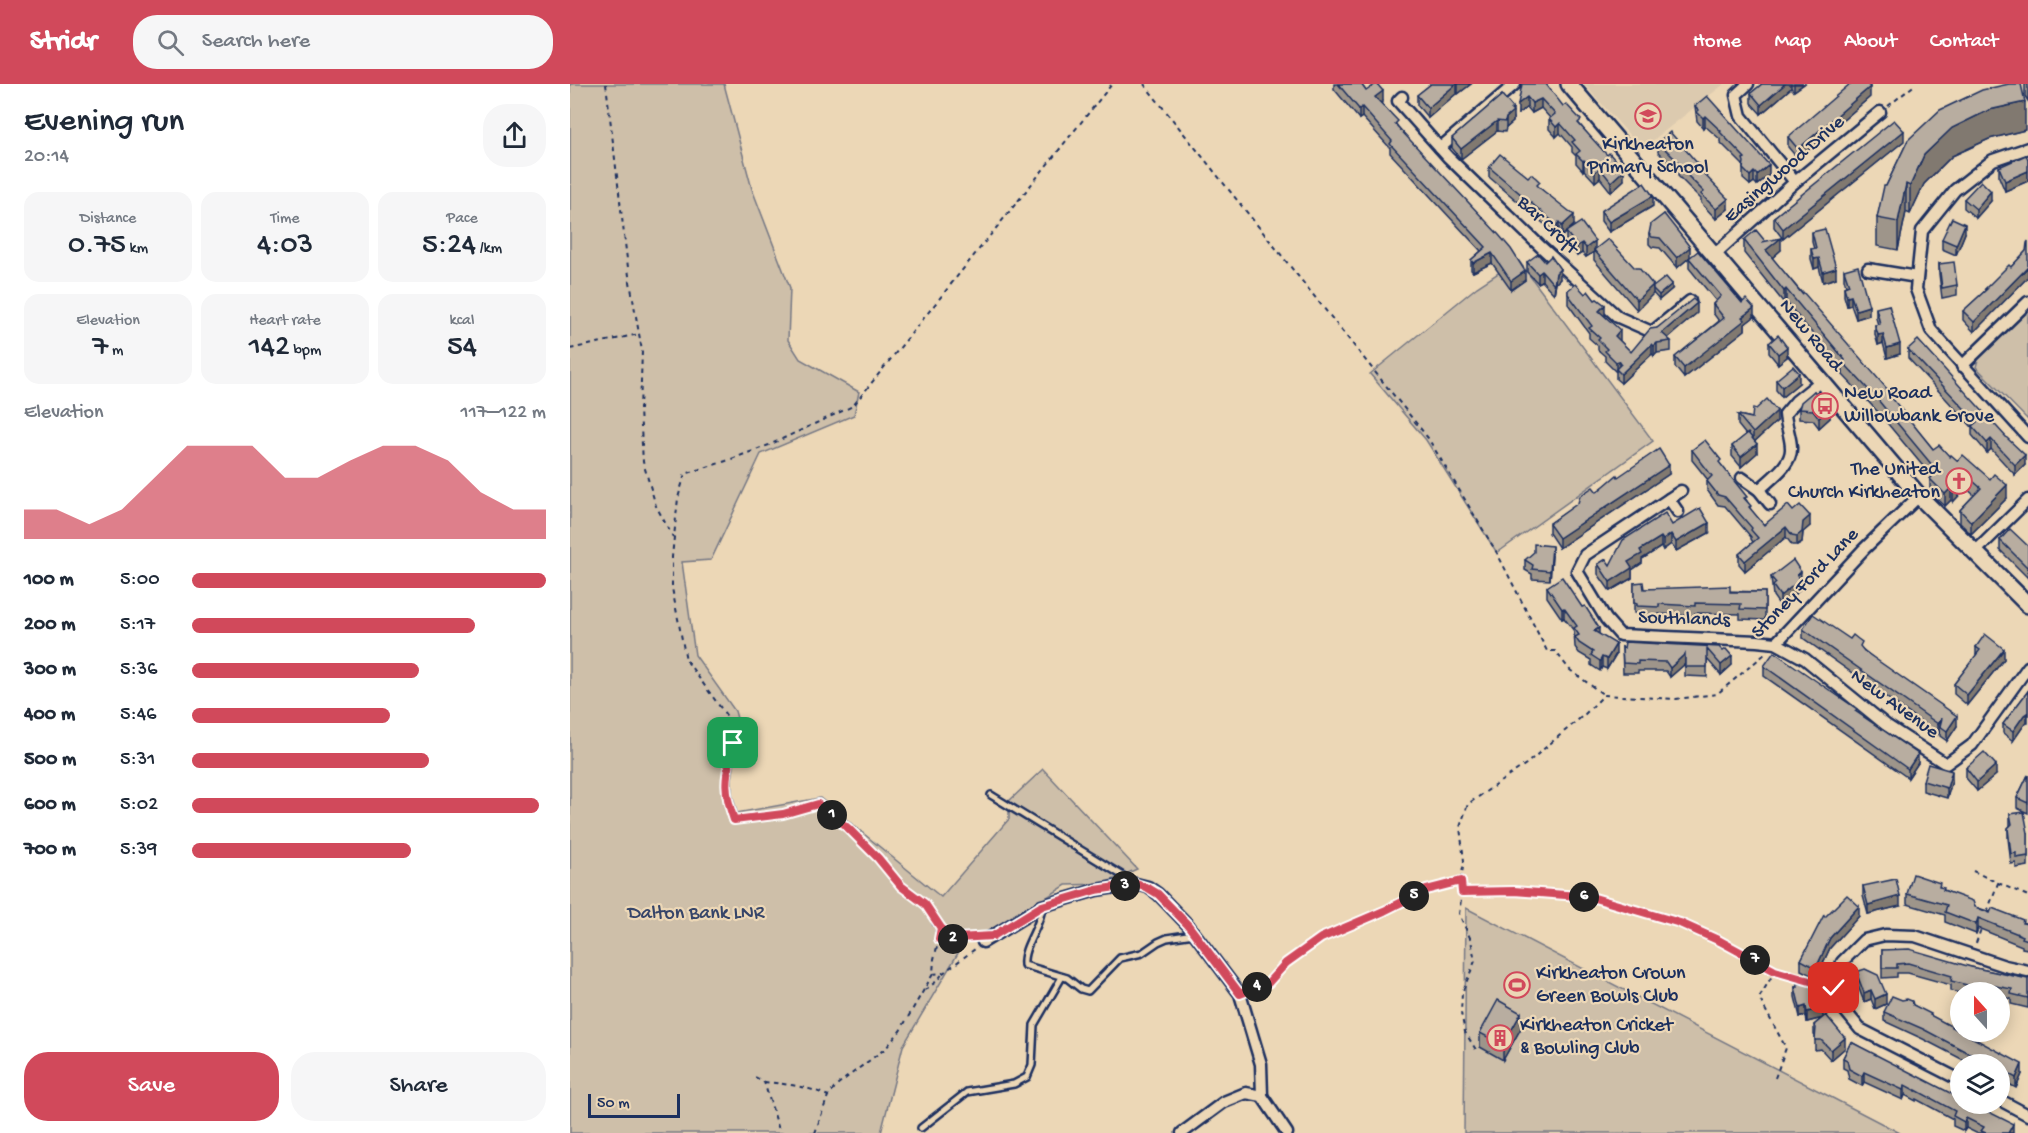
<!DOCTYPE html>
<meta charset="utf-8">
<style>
body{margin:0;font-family:"Gochi Hand",sans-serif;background:#f6f6f7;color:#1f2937;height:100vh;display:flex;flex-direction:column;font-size:22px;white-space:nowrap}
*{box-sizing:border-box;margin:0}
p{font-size:20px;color:#747a83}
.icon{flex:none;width:33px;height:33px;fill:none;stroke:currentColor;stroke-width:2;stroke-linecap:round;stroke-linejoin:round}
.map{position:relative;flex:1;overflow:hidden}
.drawer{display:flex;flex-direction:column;background:#fff;width:570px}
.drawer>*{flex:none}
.needle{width:39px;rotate:339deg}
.controls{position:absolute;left:1380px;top:898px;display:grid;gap:12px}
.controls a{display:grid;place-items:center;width:60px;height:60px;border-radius:50%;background:#fff;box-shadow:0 3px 15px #0003;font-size:30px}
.scale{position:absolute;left:18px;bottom:15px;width:92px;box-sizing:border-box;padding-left:6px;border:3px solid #1b2f5e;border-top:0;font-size:16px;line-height:21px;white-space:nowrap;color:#1b2f5e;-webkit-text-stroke:4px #ecd7b6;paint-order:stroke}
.pin{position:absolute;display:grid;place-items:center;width:51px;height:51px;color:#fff;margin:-26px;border-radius:12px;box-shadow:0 3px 9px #0006}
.km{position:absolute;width:30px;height:30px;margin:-15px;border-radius:50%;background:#222;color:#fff;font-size:16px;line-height:30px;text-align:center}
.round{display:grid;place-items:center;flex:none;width:63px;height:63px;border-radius:24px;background:#f6f6f7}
.overview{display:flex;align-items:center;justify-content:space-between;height:102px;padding:0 24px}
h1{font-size:33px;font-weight:600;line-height:45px}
.metrics{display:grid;grid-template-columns:repeat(3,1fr);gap:9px;height:102px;padding:6px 24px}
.metrics div{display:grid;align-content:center;border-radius:15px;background:#f6f6f7;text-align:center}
.metrics b{font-size:30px;font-weight:600}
.metrics small{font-size:16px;font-weight:400}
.metrics p{font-size:16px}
.chart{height:168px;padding:12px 24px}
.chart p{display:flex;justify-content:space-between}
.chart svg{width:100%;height:108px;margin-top:6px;fill:#d1495b;opacity:.7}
.action{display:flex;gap:12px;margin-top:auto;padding:12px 24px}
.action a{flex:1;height:69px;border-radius:24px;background:#d1495b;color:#fff;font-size:24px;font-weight:600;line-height:69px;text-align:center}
.action a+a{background:#f6f6f7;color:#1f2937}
ul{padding:0 24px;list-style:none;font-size:20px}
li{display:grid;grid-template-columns:96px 72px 1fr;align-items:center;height:45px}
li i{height:15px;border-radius:8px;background:#d1495b}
header{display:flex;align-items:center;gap:36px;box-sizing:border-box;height:84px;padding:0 30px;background:#d1495b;color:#fff}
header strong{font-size:28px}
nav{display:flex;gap:33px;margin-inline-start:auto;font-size:21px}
.search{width:420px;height:54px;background:#f6f6f7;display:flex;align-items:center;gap:15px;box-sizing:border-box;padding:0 21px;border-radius:24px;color:#747a83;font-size:22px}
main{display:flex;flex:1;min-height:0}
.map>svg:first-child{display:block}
.built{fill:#dccaaf}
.green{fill:#cebfa9;stroke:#747784;stroke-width:1.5}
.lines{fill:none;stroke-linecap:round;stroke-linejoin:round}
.lane-casing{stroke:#1b2f5e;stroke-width:10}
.street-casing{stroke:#1b2f5e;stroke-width:15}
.secondary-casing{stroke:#1b2f5e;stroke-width:20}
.path{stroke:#1b2f5e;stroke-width:2;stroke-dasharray:4.5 4.5;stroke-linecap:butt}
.lane{stroke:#ecd7b6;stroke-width:5}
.street{stroke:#ecd7b6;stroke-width:10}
.secondary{stroke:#ecd7b6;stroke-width:15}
.wall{fill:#9e958a;stroke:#1b2f5e;stroke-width:1.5}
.shaded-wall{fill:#817970;stroke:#1b2f5e;stroke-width:1.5}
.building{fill:#b8ada0;stroke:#1b2f5e;stroke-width:1.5}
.route-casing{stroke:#fff;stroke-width:12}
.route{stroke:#d1495b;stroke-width:8}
.labels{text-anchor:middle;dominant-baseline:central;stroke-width:4.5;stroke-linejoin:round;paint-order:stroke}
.poi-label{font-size:20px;fill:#1b2f5e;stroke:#ecd7b6;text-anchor:start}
.street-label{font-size:20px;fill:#1b2f5e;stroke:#ecd7b6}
.park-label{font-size:20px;fill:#364569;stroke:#ecd7b6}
</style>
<header>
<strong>Stridr</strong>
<div class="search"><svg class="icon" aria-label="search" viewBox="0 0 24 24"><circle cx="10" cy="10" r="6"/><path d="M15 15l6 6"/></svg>Search here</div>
<nav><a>Home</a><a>Map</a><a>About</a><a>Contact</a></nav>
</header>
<main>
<section class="drawer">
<div class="overview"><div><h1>Evening run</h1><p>20:14</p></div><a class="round"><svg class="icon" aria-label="share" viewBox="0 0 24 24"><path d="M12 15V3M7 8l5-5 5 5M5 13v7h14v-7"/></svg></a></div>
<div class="metrics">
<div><p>Distance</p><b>0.75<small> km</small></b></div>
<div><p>Time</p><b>4:03</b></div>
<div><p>Pace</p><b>5:24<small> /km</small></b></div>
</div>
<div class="metrics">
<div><p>Elevation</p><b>7<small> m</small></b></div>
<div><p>Heart rate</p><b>142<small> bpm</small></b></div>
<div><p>kcal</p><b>54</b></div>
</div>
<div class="chart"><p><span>Elevation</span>117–122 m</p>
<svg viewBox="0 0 160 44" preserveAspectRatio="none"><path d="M0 44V32L10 32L20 38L30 32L40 19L50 6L60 6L70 6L80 19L90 19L100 12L110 6L120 6L130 12L140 25L150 32L160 32V44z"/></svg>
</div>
<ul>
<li><b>100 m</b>5:00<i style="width:100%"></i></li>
<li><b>200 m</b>5:17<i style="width:80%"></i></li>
<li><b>300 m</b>5:36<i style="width:64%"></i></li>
<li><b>400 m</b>5:46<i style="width:56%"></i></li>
<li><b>500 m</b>5:31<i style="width:67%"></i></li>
<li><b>600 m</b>5:02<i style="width:98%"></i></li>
<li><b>700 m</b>5:39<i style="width:62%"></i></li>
</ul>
<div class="action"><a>Save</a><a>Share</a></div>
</section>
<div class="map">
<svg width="1458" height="1049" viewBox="0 0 1458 1049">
<rect width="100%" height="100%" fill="#ecd7b6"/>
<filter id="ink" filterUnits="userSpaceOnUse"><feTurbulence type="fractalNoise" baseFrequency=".0167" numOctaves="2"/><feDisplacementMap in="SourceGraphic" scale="12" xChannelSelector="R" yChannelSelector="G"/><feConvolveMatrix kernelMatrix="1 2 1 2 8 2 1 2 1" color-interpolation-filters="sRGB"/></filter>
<g filter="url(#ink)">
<path class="built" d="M1014,0H1154L1072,65Z"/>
<g class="green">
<path d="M0,0H154L182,105L220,204L218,256L230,275L289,308L284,331L191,370L141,476L112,478L125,571L165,627L170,645L162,695V709L167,729L250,714L371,813L439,735V717L473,685L567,785L533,800L496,801L416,852L397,854L333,962L311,1049H0Z"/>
<path d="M948,176L1083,357L927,469L856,356L800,290L907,203Z"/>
<path d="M1458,226V336L1406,283L1409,272Z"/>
<path d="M896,824L1330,1049H894Z"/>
</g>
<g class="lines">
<g class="lane-casing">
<g id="lane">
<path d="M421,711L563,798"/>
<path d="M472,823C471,843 452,862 454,881L497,894L511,905L518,907L550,874L572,869L588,858L597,854L624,850"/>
<path d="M351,1044L397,1008L444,1000L457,993L462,981L464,941L492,893"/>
</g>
</g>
<g class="street-casing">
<g id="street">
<path d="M1178,0L1166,11L1171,32L1225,98"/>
<path d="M832,13L828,17L878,73L971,163L1048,233L1082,248L1120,217"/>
<path d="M870,64L945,0"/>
<path d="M1458,64L1423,76L1385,106L1352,147L1346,205L1361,246L1458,353"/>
<path d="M1144,171L1225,98L1310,28"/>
<path d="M1298,185L1347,193"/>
<path d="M1392,282L1458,218"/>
<path d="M1172,394L1189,406L1200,420"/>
<path d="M1189,406C1200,395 1222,381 1221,364C1221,353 1216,343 1215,330L1226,317L1251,297"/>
<path d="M1111,407L1015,471L1007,487L1036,535L1050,551L1187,557L1206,559L1235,575L1316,641L1376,680L1402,661L1458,583"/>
<path d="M1099,415L1108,428"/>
<path d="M1404,469L1458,416"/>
<path d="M1206,559L1294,465L1349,412"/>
<path d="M413,858L472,822L526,806L566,800L578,803L588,810L618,841L670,910L691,980L692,1012"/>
<path d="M1390,996L1290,945L1272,923L1264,904L1272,878L1294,856L1315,851L1345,852L1435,882L1458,887"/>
<path d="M1430,1016L1458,1031"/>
<path d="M612,1049L654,1018L676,1009L692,1012L717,1049"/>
</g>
</g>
<g class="secondary-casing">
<path id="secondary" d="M999,0L1349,412L1458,521"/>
</g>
<g class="path">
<path d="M36,0L59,192L72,267L70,326L73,378L86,422L103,453"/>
<path d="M574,0L858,354L927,469L977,567H985L1000,586L1034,611"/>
<path d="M1318,22L1346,0"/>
<path d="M0,265L69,250"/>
<path d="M1403,787L1428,799L1417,828"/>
<path d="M891,796L894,777L890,743L898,720L956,680L1015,630L1034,611L1106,615L1147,610L1195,570"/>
<path d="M1428,799L1458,812"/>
<path d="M892,808L889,830L901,856L905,877L892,909L891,929L895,948L908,969"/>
<path d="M362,838L369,855L364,875L363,890L373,889L405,865"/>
<path d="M402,854L369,855L371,844L355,820L331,802L307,774L278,744L248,720L213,730L164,736L159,722L155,696L163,659L161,638L116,576L102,504V473L108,414L115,390L156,377L199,361L283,322L542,0"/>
<path d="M1406,859L1411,845"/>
<path d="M355,906L367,897L373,889"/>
<path d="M680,906L698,899L716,879L751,854L814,827L856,806L891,797L892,808L944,807L1021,813L1110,839L1150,857L1205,887L1253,901"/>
<path d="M185,993L194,998L210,1049"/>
<path d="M1205,994L1216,964L1189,914L1205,887"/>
<path d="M194,998C216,1000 237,1002 258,1012"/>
<path d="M245,1049L258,1012L268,1000L316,964L330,947L363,890"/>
</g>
<use href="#lane" class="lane"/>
<use href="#street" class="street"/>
<use href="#secondary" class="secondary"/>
</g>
<g class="wall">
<path d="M764,0H791L796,7L813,17L811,19L828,43L955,196L941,206L922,179L903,188L901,186V176L911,167L820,69V64L792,33L789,35L764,5Z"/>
<path d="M861,0H901L888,10L887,9L858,34L847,21V11Z"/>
<path d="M952,0L993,22L1011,42L1054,96L1041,108L1030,94L1025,98L1014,86L1013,87L1006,79V72L1002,68V63L990,49L986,53L979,45V35L980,34L971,24L962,29L957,23L948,30Z"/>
<path d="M1192,0H1234L1224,7L1221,4L1191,30L1181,19V9Z"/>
<path d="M1455,0H1458V17L1455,12Z"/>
<path d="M932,11L943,34V38L936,44L935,48L927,47L891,75L882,64V54Z"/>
<path d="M1300,13L1228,75L1218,63V53Z"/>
<path d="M1125,22L1199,91L1187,101L1184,98L1180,101L1173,95V81L1150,58V55L1135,42L1133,44L1127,37Z"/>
<path d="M1455,46L1419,55L1382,72L1354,100L1340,130L1336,128L1328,166L1307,162V134L1316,102L1338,56Z"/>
<path d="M1334,57L1213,155L1204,143V133Z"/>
<path d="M1088,58L1135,91L1158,125L1146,135L1131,119V115L1108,92V88L1088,68Z"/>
<path d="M1458,75V97L1435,107L1429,93V83Z"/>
<path d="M919,83L970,104L1004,141L998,146L1083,203L1102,205L1089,216L1083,209L1067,226L1024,176V168L1016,173L1012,169L1007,172L996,157V148L992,152L989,148L987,151L919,93Z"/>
<path d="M1394,115L1421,117L1406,134L1394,124Z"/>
<path d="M1083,122L1039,148L1031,137V127Z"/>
<path d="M1094,130L1120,173L1107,184L1090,164L1082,163L1079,160V150Z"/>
<path d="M1242,148L1266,194L1253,198L1249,183L1244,185L1241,175V165H1244L1242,158Z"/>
<path d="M1395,149L1386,171L1372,165V155Z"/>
<path d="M1174,156L1195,158L1211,166L1202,174L1318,310L1363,365L1388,377L1437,414L1401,450L1390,439V426L1404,411L1396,404L1383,418L1381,416L1375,422L1360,408V395L1362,393L1308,328L1273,291V286L1216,218L1214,219L1174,169Z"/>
<path d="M1456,167L1458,193L1404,248L1393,236V227L1415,207V205L1441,183Z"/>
<path d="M1119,174L1184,233L1175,240V246L1114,294L1105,283V273L1149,237L1143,229V220L1146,217L1119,184Z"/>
<path d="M957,178L990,195L986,199L984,210L972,197L968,199L957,188Z"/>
<path d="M1369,180L1387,201V211L1372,214L1369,190Z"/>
<path d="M1274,186L1299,231L1286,235L1281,221L1277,222L1274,212V203L1276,202L1274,195Z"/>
<path d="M998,206L1015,210L1025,216L1050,257L1061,268L1087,244L1127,229L1097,254L1101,257V267L1087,269L1084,272L1082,270L1051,299L1046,295V288L1035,277V272L1028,266V262L1019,254V249L998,220Z"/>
<path d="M1306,224L1330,270L1317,274L1313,259L1308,261L1305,251V241H1308L1306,234Z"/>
<path d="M1199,259L1217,273L1208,280L1199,269Z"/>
<path d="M1338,265L1455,381L1445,391L1421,365L1417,369L1402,351V343L1338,274Z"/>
<path d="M1206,296L1229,299L1212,313L1206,306Z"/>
<path d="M1244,307L1260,334L1249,344L1243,336L1229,335V325Z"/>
<path d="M1168,331L1182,334L1207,337L1185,357L1187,369L1171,383L1162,372V362L1176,351L1168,341Z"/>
<path d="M1122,366L1151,381L1177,417L1181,426L1194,441L1223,427L1240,442L1233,448L1232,458L1227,461H1222L1216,453L1175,487L1169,480V470L1183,458L1181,455V453L1155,422L1148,421L1137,406V397L1138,396L1122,376Z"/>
<path d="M1099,390L989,464L979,449V440L1048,393Z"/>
<path d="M1102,441L1139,449L1106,467L1101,460L1093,466L1091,463L1072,475V479L1062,486V494L1040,507L1028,490V480L1040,481Z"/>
<path d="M1430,456L1458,462V494L1430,466Z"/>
<path d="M982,472L980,496L962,495V490L955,486V476Z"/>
<path d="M1201,493L1231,498H1230V506L1210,522L1203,512Z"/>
<path d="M1064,499L1074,505L1195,508V536L1170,535V530L1125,529V532L1089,530V533L1067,532V529H1064Z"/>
<path d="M977,503L1029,551L1046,570L1037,585L1032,583L1030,587L1021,581V576L1009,569L1005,563L1004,547L994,534L992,535L977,513Z"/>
<path d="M1233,545L1292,565L1387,642L1377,657L1370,652V647L1368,650L1233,554Z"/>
<path d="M1052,563L1054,564L1149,563L1162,581L1151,591L1137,575V593L1115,592V580L1100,593L1096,587H1068V589H1053Z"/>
<path d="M1406,563L1434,575L1397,621L1384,610V600L1406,572Z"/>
<path d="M1194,582L1287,628L1348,679L1338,694L1194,592Z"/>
<path d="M1458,607V639H1457L1454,641L1443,657L1433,649V640Z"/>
<path d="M1396,684L1426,691L1407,707L1396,694Z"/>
<path d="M1458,691V729L1447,724V714Z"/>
<path d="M1353,697H1382L1377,714L1353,707Z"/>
<path d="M1440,730L1458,749V782L1446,784V779L1441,780L1438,754V744L1440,742Z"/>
<path d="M1293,802L1330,822L1298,830L1293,812Z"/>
<path d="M1370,803L1374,806L1405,823L1458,840V865L1452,864V862L1408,844L1406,850L1375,838V831L1337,820V810Z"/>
<path d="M1289,832L1260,864L1246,894L1231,886V876L1255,833Z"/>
<path d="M1312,866L1401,883L1458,895V924L1441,920V915L1430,913V909H1390L1381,907V901L1338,889H1327V893L1312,894Z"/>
<path d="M1288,893L1316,920L1305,925L1301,915L1294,918L1288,902Z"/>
<path d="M1227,900L1253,933L1275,964L1261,976L1251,965L1245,966V952L1244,951V941L1252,934L1237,938L1236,932L1230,933L1225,913V903H1227Z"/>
<path d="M1343,921L1452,990L1446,1004L1430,995V981H1403L1353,955L1314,937V928Z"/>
<path d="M951,944L933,976L910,963V949Z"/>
<path d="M1281,958L1443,1049H1406L1396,1044L1394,1047L1383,1042V1035L1346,1015V1017L1335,1011L1333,1016L1294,998L1292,1002L1279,995L1277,986L1273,984V974Z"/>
</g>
<g class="shaded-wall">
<path d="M886,0H887V9L858,34V24Z"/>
<path d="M888,0H901L888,10Z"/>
<path d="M1215,0H1221V4L1191,30V21Z"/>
<path d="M1224,0H1234L1224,7Z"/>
<path d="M1300,3V13L1228,75V65Z"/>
<path d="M813,7V17L805,23V13Z"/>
<path d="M957,13V23L948,30V20Z"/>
<path d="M971,15V24L962,29V19Z"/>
<path d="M1455,18V46L1419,55L1382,72L1354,100L1340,130V102L1354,71L1382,44L1419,26Z"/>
<path d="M792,23V33L789,35V25Z"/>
<path d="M943,24V38L936,44V34Z"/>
<path d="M1135,32V42L1133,44V34Z"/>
<path d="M927,37V47L891,75V65Z"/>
<path d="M990,39V49L986,53V43Z"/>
<path d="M1334,47V57L1213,155V145Z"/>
<path d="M1014,76V86L1013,87V77Z"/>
<path d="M1199,81V91L1187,101V91Z"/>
<path d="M1030,84V94L1025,98V88Z"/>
<path d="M1054,86V96L1041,108V98Z"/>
<path d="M1458,87V97L1435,107V97Z"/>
<path d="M1184,88V98L1180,101V92Z"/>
<path d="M1336,100V128L1328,166V138Z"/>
<path d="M1421,107V117L1406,134V125Z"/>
<path d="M1083,112V122L1039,148V138Z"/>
<path d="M1158,115V125L1146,135V125Z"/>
<path d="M1004,131V141L992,152V142Z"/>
<path d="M989,138V148L987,151V141Z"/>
<path d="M1395,140V149L1386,171V161Z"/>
<path d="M1211,154V166L1196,179V166Z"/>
<path d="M1025,157V167L1024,166V168L1016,173V164Z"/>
<path d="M1012,159V169L1007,172V162Z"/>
<path d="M1120,163V173L1107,184V174Z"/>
<path d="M922,169V179L903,188V179Z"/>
<path d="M1249,174V183L1244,185V175Z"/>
<path d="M1458,183V193L1404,248V238Z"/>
<path d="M1266,184V194L1253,198V188Z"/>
<path d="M990,185V195L986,199L984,210L986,189Z"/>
<path d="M955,187V196L941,206V197Z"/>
<path d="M972,187V197L968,199V190Z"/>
<path d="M1102,200V205L1089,216V211Z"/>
<path d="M1083,201V210L1067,226V216Z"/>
<path d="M1216,205V218L1214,219V207Z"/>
<path d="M1281,212V221L1277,222V213Z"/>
<path d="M1127,219V229L1092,259V249Z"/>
<path d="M1035,221V231L1029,237V227Z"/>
<path d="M1299,222V231L1286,235V226Z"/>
<path d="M1184,224V233L1175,240V246L1114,294V284Z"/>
<path d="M1050,246V256L1045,262V252Z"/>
<path d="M1313,250V259L1308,261V251Z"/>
<path d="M1087,259V269L1084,272V262Z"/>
<path d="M1082,260V270L1051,299V290Z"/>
<path d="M1330,260V270L1317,274V264Z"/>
<path d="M1217,263V273L1208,280V270Z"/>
<path d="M1049,277V287L1046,285V288V278Z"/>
<path d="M1229,289V299L1212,313V303Z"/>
<path d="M1260,325V334L1249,344V334Z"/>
<path d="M1207,327V337L1183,359V349Z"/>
<path d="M1421,355V365L1417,369V359Z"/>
<path d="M1187,360V369L1171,383V373Z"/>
<path d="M1455,371V381L1445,391V381Z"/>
<path d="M1099,381V390L989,464V454Z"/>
<path d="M1396,391V404L1383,418V406Z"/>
<path d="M1437,401V414L1401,450V438Z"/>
<path d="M1381,404V416L1375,422V410Z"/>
<path d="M1240,432V442L1233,448L1232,458L1227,461V452L1233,438Z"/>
<path d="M1139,439V449L1106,467V458Z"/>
<path d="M1216,443V453L1175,487V477Z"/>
<path d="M1101,450V460L1093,466V456Z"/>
<path d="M1091,453V463L1072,475V479L1062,486V494L1040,507V498L1058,478L1070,466Z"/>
<path d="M982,462V472L980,496V487Z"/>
<path d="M1231,488L1230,506L1210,522V512L1227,491Z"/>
<path d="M994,524V534L992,535V525Z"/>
<path d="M1029,544V554L1024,547Z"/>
<path d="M1046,560V570L1037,585V575Z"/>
<path d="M1434,565V575L1397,621V611Z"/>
<path d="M1115,570V580L1100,593V584Z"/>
<path d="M1162,572V581L1151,591V581Z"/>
<path d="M1032,573V583L1030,587V577Z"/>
<path d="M1457,629V639L1454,641L1443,657V647L1454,631Z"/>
<path d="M1387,632V642L1377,657V647Z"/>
<path d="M1372,634L1370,642V647L1368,650V640Z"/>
<path d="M1348,670V679L1338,694V685Z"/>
<path d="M1426,681V691L1407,707V698Z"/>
<path d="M1382,687V697L1377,714V704Z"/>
<path d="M1330,812V822L1298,830V821Z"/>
<path d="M1289,822V832L1260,864L1246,894V884L1260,854Z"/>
<path d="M1408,834V844L1406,850V840Z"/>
<path d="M1301,906V915L1294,918V909Z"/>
<path d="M1316,910V920L1305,925V915Z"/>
<path d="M1236,922V932L1230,933V924Z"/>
<path d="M1253,924V934L1237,938V928Z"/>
<path d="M951,929V944L933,976V961Z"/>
<path d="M1275,954V964L1261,976V966Z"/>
<path d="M1452,980V990L1446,1004V994Z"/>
<path d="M1294,988V998L1292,1002V992Z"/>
<path d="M1335,1001V1011L1333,1016V1006Z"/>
<path d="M1396,1034V1044L1394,1047V1038Z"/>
<path d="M1443,1040V1049H1438Z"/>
</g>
<g class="building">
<path d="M768,0H791L796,7L806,0H807L813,7L805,13L828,37L825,40L929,151L941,165L955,187L941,197L922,169L903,179L901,176L916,163L820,60L822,57L792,23L789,25Z"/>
<path d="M861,0H886L858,24L847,11Z"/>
<path d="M952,0H976L993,22L996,20L1011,36L1008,39L1037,71L1039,69L1054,86L1041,98L1030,84L1025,88L1014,76L1013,77L1006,70L1010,67L1002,58L1005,56L990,39L986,43L979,35L985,30L971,15L962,19L957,13L948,20Z"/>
<path d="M1192,0H1215L1191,21L1181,9Z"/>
<path d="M1280,0H1297L1300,3L1228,65L1218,53Z"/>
<path d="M1439,0H1451L1455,18L1419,26L1382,44L1354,71L1340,102L1336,100L1328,138L1307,134L1314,102H1316L1338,56L1370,26L1412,6Z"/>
<path d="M932,11L943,24L941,26L943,28L936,34L935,38L927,37L891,65L882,54Z"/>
<path d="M1137,12L1199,81L1187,91L1184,88L1180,92L1173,85L1174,78L1173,75L1175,74L1150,48L1151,47L1135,32L1133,34L1127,28L1129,26L1125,22Z"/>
<path d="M1324,36L1334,47L1213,145L1204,133Z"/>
<path d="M1100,48L1135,88L1133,89L1158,115L1146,125L1131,110L1134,108L1108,82L1111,81L1088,58Z"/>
<path d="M930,70L958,93L961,90L966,94L970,98L967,101L971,105L1004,131L992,142L989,138L987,141L919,83Z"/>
<path d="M1456,71L1458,75V87L1435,97L1429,83Z"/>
<path d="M1411,97L1421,107L1406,125L1394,115Z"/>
<path d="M1074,99L1083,112L1039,138L1031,127Z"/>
<path d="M1094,130L1120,163L1107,174L1090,154L1082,153L1079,150L1081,140Z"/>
<path d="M1382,134L1395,140L1386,161L1372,155Z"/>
<path d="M1011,138L1025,157L1016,164L1012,159L1007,162L996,148Z"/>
<path d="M1255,145L1266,184L1253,188L1249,174L1244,175L1241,165L1246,164L1242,148Z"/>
<path d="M1186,146L1195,157L1192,158L1211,154L1196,166L1232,210L1233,208L1318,306L1317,308L1363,365L1369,361L1380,373L1381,371L1388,377L1393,371L1420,395L1424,390L1437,401L1401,438L1390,426L1411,404L1396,391L1383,406L1381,404L1375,410L1360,395L1367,387L1308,316L1273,278L1275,276L1216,205L1214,207L1174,156Z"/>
<path d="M1038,155L1065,184H1069L1083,201L1067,216L1024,166Z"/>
<path d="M1458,157V183L1404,238L1393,227L1417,205H1415L1439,181L1441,183L1456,167L1457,159Z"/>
<path d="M1128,167L1172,219L1176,215L1184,224L1172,233L1175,236L1114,284L1105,273L1154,234L1143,220L1151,212L1119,174Z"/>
<path d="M968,170L975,178L981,172L990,185L986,189L984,201L972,187L968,190L957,178Z"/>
<path d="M1384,178L1387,201L1372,204L1369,180Z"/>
<path d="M1288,182L1299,222L1286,226L1281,212L1277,213L1274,203L1279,201L1274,186Z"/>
<path d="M1096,193L1102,200L1089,211L1083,205V203Z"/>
<path d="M1006,200L1015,210L1018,207L1025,216L1027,215L1035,221L1029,227L1050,246L1045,252L1061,268L1080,245L1087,244L1123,215L1127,219L1092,249L1101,257L1087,259L1084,262L1082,260L1051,290L1046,285L1051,280L1049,277L1046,278L1035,267L1037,265L1028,256L1030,254L1019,244L1022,242L998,210V206Z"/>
<path d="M1319,221L1330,260L1317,264L1313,250L1308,251L1305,241L1310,240L1306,224Z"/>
<path d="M1208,251L1217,263L1208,270L1199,259Z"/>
<path d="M1348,256L1437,354L1455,371L1445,381L1421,355L1417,359L1402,342L1407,338L1338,265Z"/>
<path d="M1223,282L1229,289L1212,303L1206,296Z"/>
<path d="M1244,307L1260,325L1249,334L1243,326L1229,325L1231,318Z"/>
<path d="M1197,315L1207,327L1183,349L1168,331L1182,334L1183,324L1186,325Z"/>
<path d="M1178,349L1187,360L1171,373L1162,362Z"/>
<path d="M1135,356L1151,376L1149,378L1177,413L1174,414L1181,422L1179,423L1194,441L1218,421L1223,427L1230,421L1240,432L1233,438L1232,448L1227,452L1222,451L1216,443L1175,477L1169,470L1188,454L1181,446L1182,444L1155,413L1148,411L1137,397L1142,392L1122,366Z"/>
<path d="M1089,365L1099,381L989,454L979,440L1008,419L1010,412L1023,403L1027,408L1047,391L1048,393Z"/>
<path d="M1130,424L1139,439L1106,458L1101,450L1093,456L1091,453L1070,466L1072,470L1058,478L1062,484L1040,498L1028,480L1036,475L1040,481L1053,456L1095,429L1102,441Z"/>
<path d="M1440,445L1458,462V484L1430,456Z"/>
<path d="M964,460L982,462L980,487L962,485L963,481L955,476L964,468Z"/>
<path d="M1223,476L1231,488L1227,491L1230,496L1210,512L1203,502L1206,499L1201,493Z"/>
<path d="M992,493L1012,523L1015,522L1029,544L1024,547L1046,560L1037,575L1032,573L1030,577L1021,571L1023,568L1009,559L1005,553L1009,551L1004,544L1007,542L994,524L992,525L977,503Z"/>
<path d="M1073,498L1074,505L1160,502V508H1195V526L1170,525L1171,520L1125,519V522L1089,520V523L1067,522V520L1064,519V499Z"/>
<path d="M1243,530L1280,555L1283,551L1288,555L1292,558L1290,562L1294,567L1387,632L1377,647L1370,642L1372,634L1368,640L1233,545Z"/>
<path d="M1415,550L1434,565L1397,611L1384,600L1410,566L1406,563Z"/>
<path d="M1055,558L1149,563L1153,567L1156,565L1162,572L1151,581L1137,565V583H1115V570L1100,584L1096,578L1068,577V580L1053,579L1052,563L1054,564Z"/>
<path d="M1204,568L1287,625L1285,627L1348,670L1338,685L1194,582Z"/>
<path d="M1458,607V630L1457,629L1454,631L1443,647L1433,640Z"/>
<path d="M1414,668L1426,681L1407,698L1396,684Z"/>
<path d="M1358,680L1382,687L1377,704L1353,697Z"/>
<path d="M1458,691V719L1447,714Z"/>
<path d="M1454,728L1458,749V772L1446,774V769L1441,770L1438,744L1442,740L1440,730Z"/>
<path d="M1343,790L1370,799L1369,803L1374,804L1373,806L1403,817L1405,823L1420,829L1422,824L1453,836L1452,839L1458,840V856L1452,854L1453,852L1408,834L1406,840L1375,828L1377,821L1337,810Z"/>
<path d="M1326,795L1330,812L1298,821L1293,802Z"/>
<path d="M1277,811L1289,822L1260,854L1246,884L1231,876L1254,831L1255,833Z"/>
<path d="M1339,865L1401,883L1458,895V914L1441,910L1442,905L1410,899L1409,904L1381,897L1382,892L1338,879L1327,880V884H1312V866Z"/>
<path d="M1295,885L1308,891L1316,910L1305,915L1301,906L1294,909L1288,893L1289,887Z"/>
<path d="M1246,896L1253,924L1237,928L1236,922L1230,924L1225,903H1228L1227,900Z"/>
<path d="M1322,912L1332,916L1337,915L1342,917L1343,921L1361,930L1360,931L1452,980L1446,994L1430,985V981H1421L1353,945L1314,928Z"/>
<path d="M928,916L951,929L933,961L910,949Z"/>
<path d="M1256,931L1275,954L1261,966L1251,956H1245L1246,944L1244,941Z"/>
<path d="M1281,958L1390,1014V1020H1403L1443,1040L1438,1049H1416L1411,1047L1414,1043L1396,1034L1394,1038L1383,1032L1385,1027L1346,1006V1007L1335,1001L1333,1006L1294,988L1292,992L1279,985L1277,976L1273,974Z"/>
</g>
</g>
<g class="lines" filter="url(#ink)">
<g class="route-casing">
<path id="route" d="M163,659C156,693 152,702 164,736L213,730L248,720L278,744L308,774L331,802L355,820L371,844L369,855L423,852L472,822L526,806L566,800L578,804L588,810L618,841L670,910L698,899L716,879L751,854L814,827L856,806L891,797L892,808L944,807L1021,813L1110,839L1150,857L1205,887L1264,904"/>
</g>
<use href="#route" class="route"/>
</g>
<defs>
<g id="school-ring" transform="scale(1.35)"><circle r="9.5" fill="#ecd7b6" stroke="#d1495b" stroke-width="1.5"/><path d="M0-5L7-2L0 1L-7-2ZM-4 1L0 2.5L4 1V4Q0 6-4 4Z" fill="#d1495b"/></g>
<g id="bus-ring" transform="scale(1.35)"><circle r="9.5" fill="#ecd7b6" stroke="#d1495b" stroke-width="1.5"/><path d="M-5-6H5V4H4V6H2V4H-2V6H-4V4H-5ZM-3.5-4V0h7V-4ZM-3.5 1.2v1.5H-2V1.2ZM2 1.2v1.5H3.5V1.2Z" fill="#d1495b"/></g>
<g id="church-ring" transform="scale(1.35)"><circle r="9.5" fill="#ecd7b6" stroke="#d1495b" stroke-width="1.5"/><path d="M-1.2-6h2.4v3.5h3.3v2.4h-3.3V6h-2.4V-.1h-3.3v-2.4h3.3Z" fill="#d1495b"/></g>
<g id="stadium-ring" transform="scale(1.35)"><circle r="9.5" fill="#ecd7b6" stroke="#d1495b" stroke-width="1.5"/><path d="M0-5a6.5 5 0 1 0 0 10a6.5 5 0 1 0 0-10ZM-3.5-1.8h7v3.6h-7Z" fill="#d1495b"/></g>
<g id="building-ring" transform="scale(1.35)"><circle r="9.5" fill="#ecd7b6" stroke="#d1495b" stroke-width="1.5"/><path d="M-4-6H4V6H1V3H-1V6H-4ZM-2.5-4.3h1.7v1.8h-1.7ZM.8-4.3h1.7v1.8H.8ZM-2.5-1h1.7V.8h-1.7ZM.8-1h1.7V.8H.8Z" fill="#d1495b"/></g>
</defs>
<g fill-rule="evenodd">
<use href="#school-ring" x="1078" y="32"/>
<use href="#bus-ring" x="1255" y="322"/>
<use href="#church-ring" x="1389" y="397"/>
<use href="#stadium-ring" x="947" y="901"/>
<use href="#building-ring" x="930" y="954"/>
</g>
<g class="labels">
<g class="poi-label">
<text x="1078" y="61" text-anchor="middle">Kirkheaton<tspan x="1078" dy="23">Primary School</tspan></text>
<text x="1274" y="310">New Road<tspan x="1274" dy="23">Willowbank Grove</tspan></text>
<text x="1370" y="386" text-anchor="end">The United<tspan x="1370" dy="23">Church Kirkheaton</tspan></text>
<text x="966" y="890">Kirkheaton Crown<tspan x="966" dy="23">Green Bowls Club</tspan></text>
<text x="950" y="942">Kirkheaton Cricket<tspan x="950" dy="23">&amp; Bowling Club</tspan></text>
</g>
<g class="street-label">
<text transform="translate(1215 86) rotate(-41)">Easingwood Drive</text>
<text transform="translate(977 142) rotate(43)">Bar Croft</text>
<text transform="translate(1240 252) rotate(50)">New Road</text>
<text transform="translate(1236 500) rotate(-46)">Stoney Ford Lane</text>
<text transform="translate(1114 536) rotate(2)">Southlands</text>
<text transform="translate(1324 621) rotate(36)">New Avenue</text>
</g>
<g class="park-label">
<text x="126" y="830">Dalton Bank LNR</text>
</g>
</g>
</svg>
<div class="controls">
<a><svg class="needle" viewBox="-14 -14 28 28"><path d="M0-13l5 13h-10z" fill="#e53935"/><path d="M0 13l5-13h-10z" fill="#747a83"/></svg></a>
<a><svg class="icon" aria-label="layers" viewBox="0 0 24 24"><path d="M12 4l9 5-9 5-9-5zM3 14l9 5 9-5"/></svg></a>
</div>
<div class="scale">50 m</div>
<div class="pin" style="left:163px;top:659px;background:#1e9e55"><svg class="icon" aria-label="arrive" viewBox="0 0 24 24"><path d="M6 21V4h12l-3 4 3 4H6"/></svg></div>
<div class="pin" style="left:1264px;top:904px;background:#d93025"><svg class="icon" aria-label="check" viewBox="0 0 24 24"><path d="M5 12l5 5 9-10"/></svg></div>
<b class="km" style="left:262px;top:731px">1</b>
<b class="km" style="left:383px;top:855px">2</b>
<b class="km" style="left:555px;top:802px">3</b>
<b class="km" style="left:687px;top:903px">4</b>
<b class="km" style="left:844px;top:812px">5</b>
<b class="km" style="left:1014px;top:813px">6</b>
<b class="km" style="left:1185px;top:876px">7</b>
</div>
</main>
